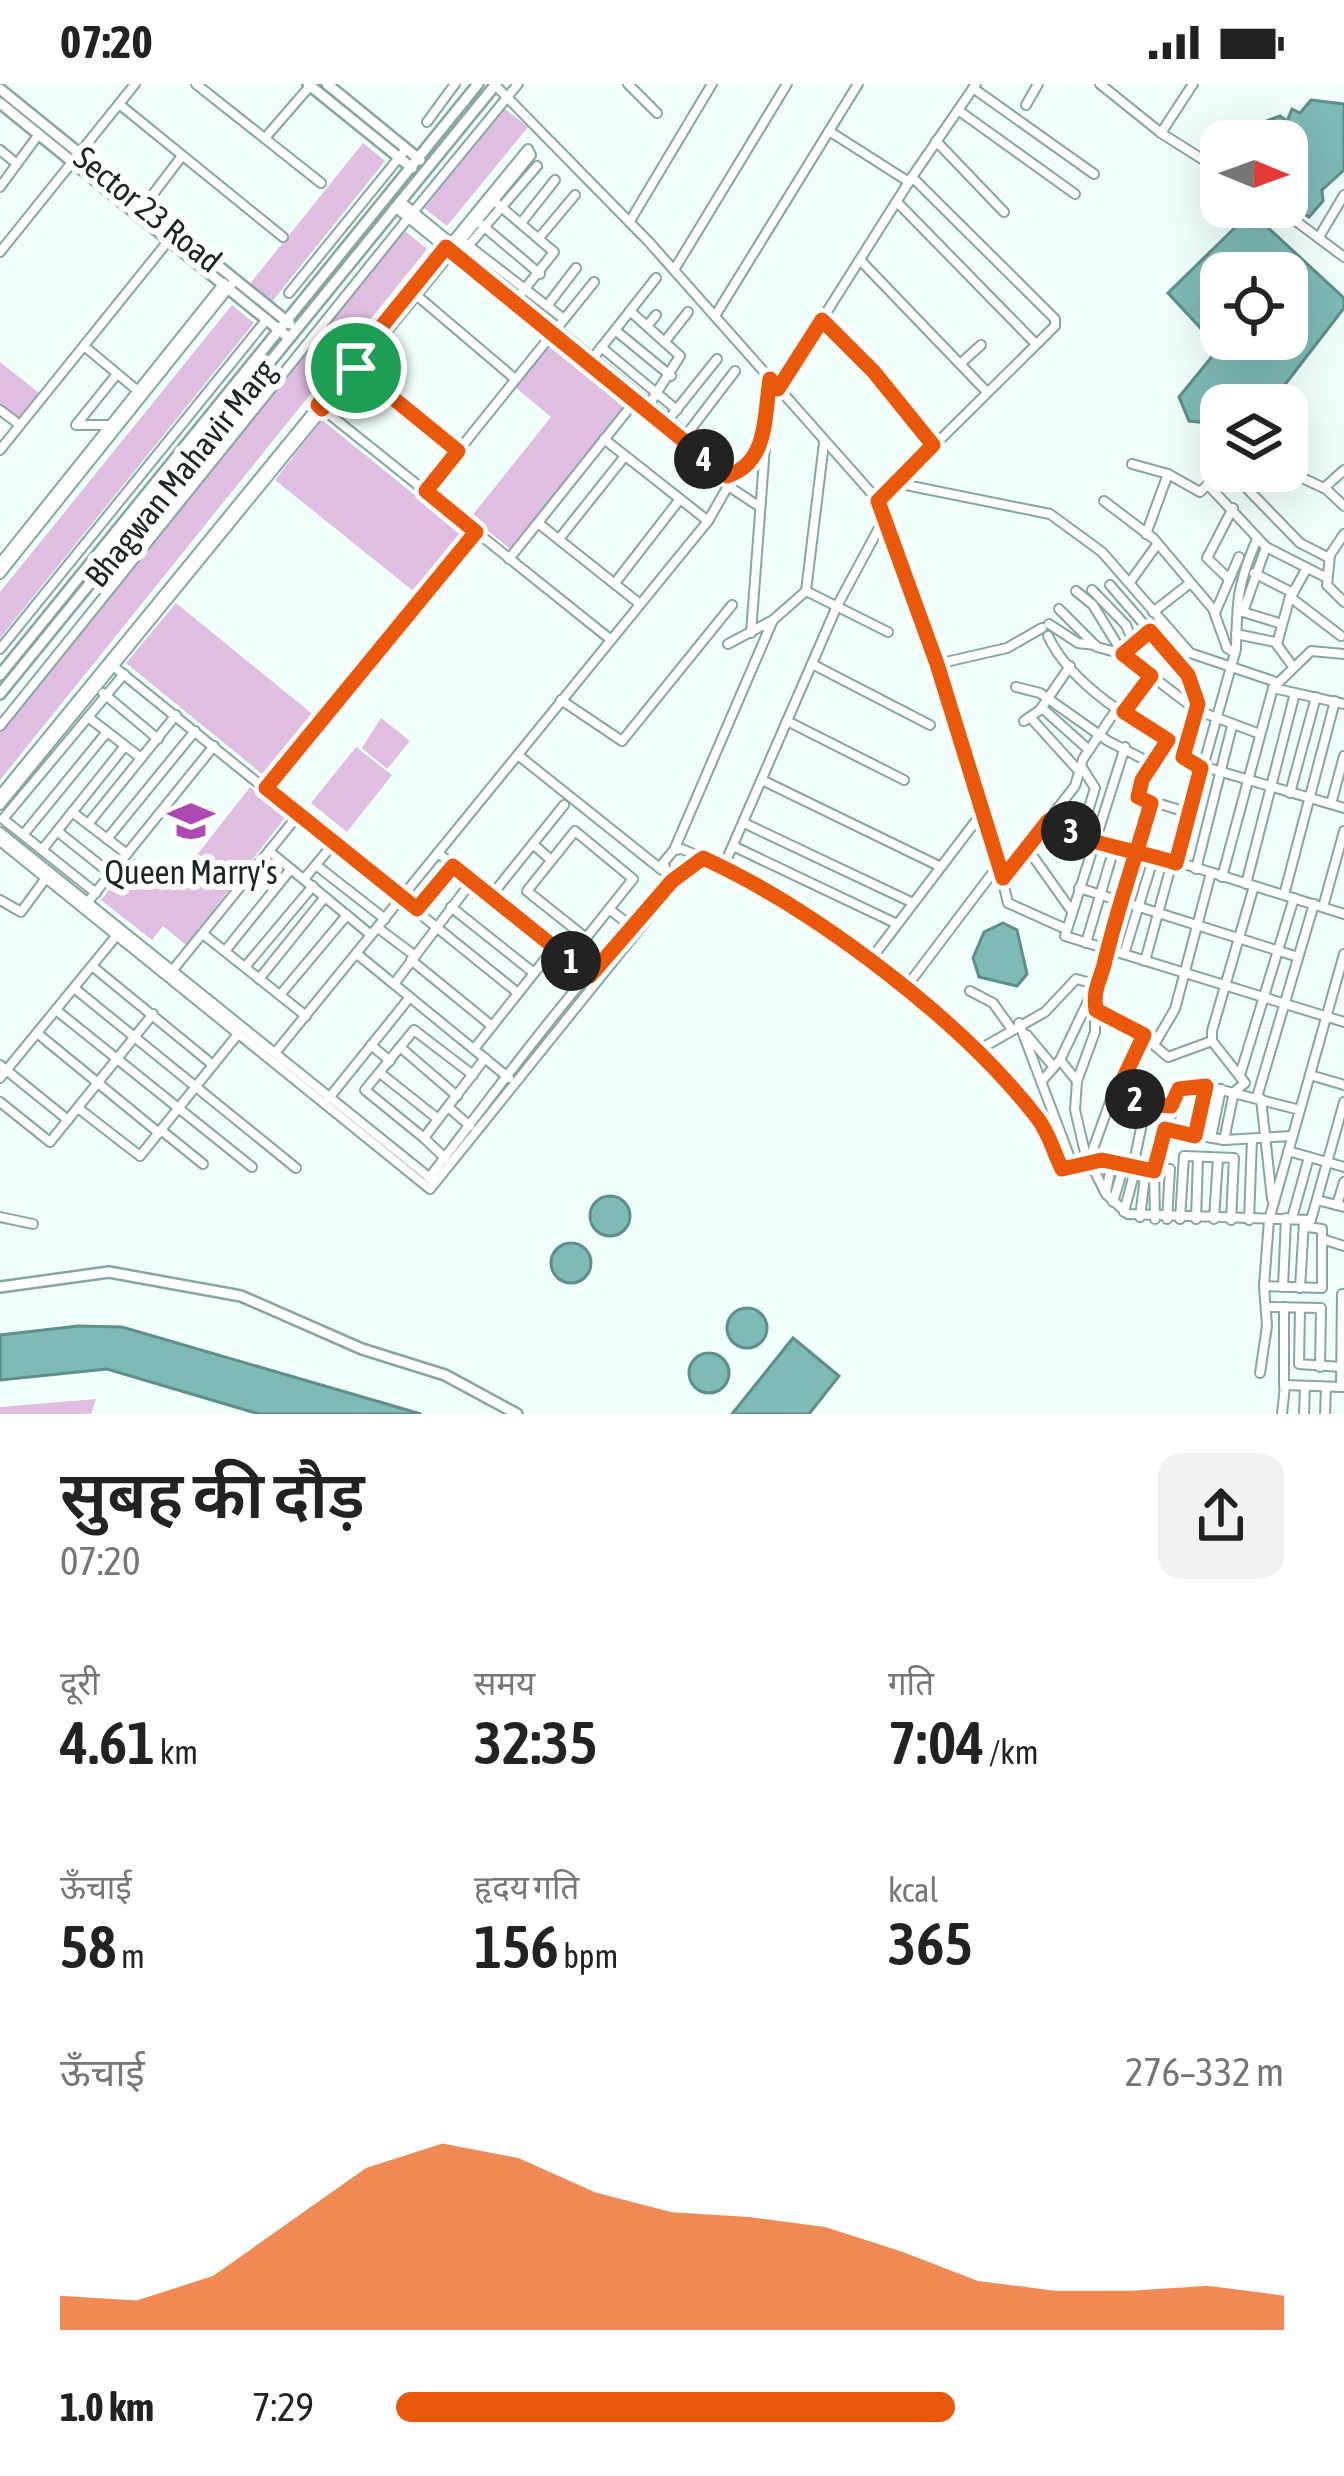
<!DOCTYPE html>
<html lang="hi">
<meta charset="utf-8">
<style>
body{margin:0;font-family:"Asap Condensed","Noto Sans Devanagari",sans-serif;background:#f2f2f2;color:#222;height:100vh;display:flex;flex-direction:column;font-size:45px;white-space:nowrap}
*{box-sizing:border-box;margin:0}
p{font-size:39px;color:#767676}
.icon{flex:none;width:66px;height:66px;fill:none;stroke:currentColor;stroke-width:2;stroke-linecap:round;stroke-linejoin:round}
.map{position:relative;height:1330px;overflow:hidden}
.details{display:flex;flex-direction:column;background:#fff;flex:1}
.details>*{flex:none}
.needle{width:78px;rotate:91deg}
.tools{position:absolute;left:1200px;top:36px;display:grid;gap:24px}
.tools a{display:grid;place-items:center;width:108px;height:108px;border-radius:24px;background:#fff;box-shadow:0 12px 48px #0002;font-size:60px}
.pin{position:absolute;display:grid;place-items:center;width:102px;height:102px;color:#fff;margin:-51px;border:6px solid #fff;border-radius:50%;box-shadow:0 3px 12px #0007}
.km{position:absolute;width:60px;height:60px;margin:-30px;border-radius:50%;background:#222;color:#fff;font-size:33px;line-height:60px;text-align:center}
.round{display:grid;place-items:center;flex:none;width:126px;height:126px;border-radius:24px;background:#f2f2f2}
.overview{display:flex;align-items:center;justify-content:space-between;height:204px;padding:0 60px}
h1{font-size:66px;font-weight:600;line-height:90px}
.stats{display:grid;grid-template-columns:repeat(3,1fr);gap:18px;height:204px;padding:12px 60px}
.stats div{display:grid;align-content:center}
.stats b{font-size:60px;font-weight:600}
.stats small{font-size:33px;font-weight:400}
.stats p{font-size:33px}
.chart{height:336px;padding:24px 60px}
.chart p{display:flex;justify-content:space-between}
.chart svg{width:100%;height:216px;margin-top:12px;fill:#ea580c;opacity:.7}
ul{padding:0 60px;list-style:none;font-size:39px}
li{display:grid;grid-template-columns:192px 144px 1fr;align-items:center;height:90px}
li i{height:30px;border-radius:15px;background:#ea580c}
.status{display:flex;justify-content:space-between;align-items:center;height:84px;padding:0 60px;background:#fff;direction:ltr}
.status svg{height:33px;fill:currentColor}
.map>svg:first-child{display:block}
.green{fill:#e0bee1}
.water{fill:#7ebab6;stroke:#608e8a;stroke-width:3;fill-rule:evenodd}
.lines{fill:none;stroke-linecap:round;stroke-linejoin:round}
.street-casing{stroke:#86a6a4;stroke-width:12}
.secondary-casing{stroke:#86a6a4;stroke-width:14}
.street{stroke:#fff;stroke-width:8}
.secondary{stroke:#fff;stroke-width:9}
.route-casing{stroke:#fff;stroke-width:24}
.route{stroke:#ea580c;stroke-width:15}
.labels{text-anchor:middle;dominant-baseline:central;stroke-width:12;stroke-linejoin:round;paint-order:stroke}
.street-label{font-size:33px;fill:#192625;stroke:#fff}
.poi-label{font-size:33px;fill:#192625;stroke:#fff}
</style>
<div class="status"><b>07:20</b><svg viewBox="0 0 49 12"><path d="M0 12V9h3v3zM5 12V6h3v6zM10 12V3h3v9zM15 12V0h3v12zM26 1h20v11H26zM47 4h2v5h-2z"/></svg></div>
<div class="map">
<svg width="1344" height="1330" viewBox="0 0 1344 1330">
<rect width="100%" height="100%" fill="#f0fefc"/>
<g class="green">
<path d="M505,25L528,43L447,142L424,124Z"/>
<path d="M363,59L385,77L271,219L249,201Z"/>
<path d="M405,147L427,165L0,696V648Z"/>
<path d="M232,221L254,239L0,554V508Z"/>
<path d="M550,257L627,319L510,465L471,433L551,333L514,302Z"/>
<path d="M0,278L39,309L19,335L0,320Z"/>
<path d="M322,336L464,451L417,510L275,396Z"/>
<path d="M176,519L316,633L267,694L126,579Z"/>
<path d="M381,634L410,657L387,685L362,664Z"/>
<path d="M356,663L392,691L347,748L311,719Z"/>
<path d="M250,703L287,731L186,861L163,842L152,856L101,816L134,774L172,803Z"/>
<path d="M96,1315L91,1330H0V1323Z"/>
</g>
<g class="water">
<path d="M1311,16L1344,20V86L1322,106L1323,117L1309,133L1287,120V57H1258L1261,39L1280,32L1287,37L1292,25L1300,29Z"/>
<path d="M1251,128L1344,214V224L1270,320L1221,321V340L1189,337L1179,313L1219,264L1168,209ZM1221,189H1287V255H1221Z"/>
<path d="M1003,839L1017,846L1027,890L1017,902L979,893L973,874L984,848Z"/>
<circle cx="610" cy="1132" r="20"/>
<circle cx="571" cy="1179" r="20"/>
<circle cx="747" cy="1244" r="20"/>
<path d="M78,1242L122,1243L421,1330H259L107,1285L0,1296V1251Z"/>
<path d="M793,1254L839,1292L809,1330H732Z"/>
<circle cx="709" cy="1289" r="20"/>
</g>
<g class="lines">
<g class="street-casing">
<g id="street">
<path d="M196,0L321,99"/>
<path d="M494,0L649,158L883,422L985,725L1008,819L1066,845"/>
<path d="M628,0L657,29"/>
<path d="M1100,0L1161,49L1221,87"/>
<path d="M973,4L1094,90"/>
<path d="M119,20L283,153"/>
<path d="M1026,21L1038,0"/>
<path d="M958,26L1075,110"/>
<path d="M427,38L455,0"/>
<path d="M829,47L909,98"/>
<path d="M1161,49L1193,0"/>
<path d="M265,54L310,2"/>
<path d="M936,57L1004,128"/>
<path d="M0,66L17,80"/>
<path d="M912,93L976,0"/>
<path d="M0,103L39,50"/>
<path d="M493,116L554,168L516,216"/>
<path d="M897,118L1036,260"/>
<path d="M144,122L182,72"/>
<path d="M395,123L725,391"/>
<path d="M1277,123L1344,173"/>
<path d="M414,127L518,0"/>
<path d="M630,137L712,0"/>
<path d="M521,139L555,96"/>
<path d="M482,141L540,190"/>
<path d="M1319,153L1344,111"/>
<path d="M539,154L575,111"/>
<path d="M461,156L564,235"/>
<path d="M469,161L537,82"/>
<path d="M0,168L135,0"/>
<path d="M860,176L986,307"/>
<path d="M674,186L787,0"/>
<path d="M289,209L406,65"/>
<path d="M415,210L514,294"/>
<path d="M547,222L576,184"/>
<path d="M630,227L680,272L650,319"/>
<path d="M715,232L858,0"/>
<path d="M822,235L874,288L933,361"/>
<path d="M648,241L656,231"/>
<path d="M615,246L671,292"/>
<path d="M666,256L688,228"/>
<path d="M84,262L138,307"/>
<path d="M601,263L677,326"/>
<path d="M593,274L656,194"/>
<path d="M960,280L981,261"/>
<path d="M356,283L458,367"/>
<path d="M778,305L912,93L1055,235V242L878,417"/>
<path d="M319,322L610,555"/>
<path d="M0,326L20,341"/>
<path d="M669,335L717,275"/>
<path d="M111,341H76L117,290"/>
<path d="M687,350L735,287"/>
<path d="M604,355L708,437"/>
<path d="M0,366L169,156"/>
<path d="M1132,380L1168,390L1200,408L1222,387"/>
<path d="M1230,387L1300,459L1329,474"/>
<path d="M1287,387L1326,405L1344,422"/>
<path d="M727,392L742,387L760,362"/>
<path d="M896,399L1050,430L1102,468L1190,569L1276,598"/>
<path d="M1243,401L1260,387"/>
<path d="M728,402L757,421"/>
<path d="M1210,403L1266,463L1327,494"/>
<path d="M1324,404L1344,386"/>
<path d="M426,407L594,198"/>
<path d="M1104,417L1154,455L1213,525L1227,564L1235,569"/>
<path d="M538,439L640,520"/>
<path d="M1146,450L1168,390"/>
<path d="M1344,450L1330,471L1327,501L1344,518"/>
<path d="M559,455L625,372"/>
<path d="M1266,463L1243,528L1282,540"/>
<path d="M509,475L635,317"/>
<path d="M0,479L224,199"/>
<path d="M1254,489L1293,509"/>
<path d="M0,490L235,196"/>
<path d="M1229,495L1207,474L1233,424"/>
<path d="M1130,498L1156,462"/>
<path d="M615,499L680,415"/>
<path d="M1110,501L1188,591L1197,627"/>
<path d="M1092,506L1126,541L1134,560"/>
<path d="M806,507L888,548"/>
<path d="M1076,507L1093,521L1123,570L1153,546"/>
<path d="M1290,513L1341,552"/>
<path d="M1059,525L1097,563L1123,570L1196,626L1260,650"/>
<path d="M1153,528L1189,500"/>
<path d="M1215,529L1239,473"/>
<path d="M1049,540L1078,559L1095,561"/>
<path d="M751,549L770,296"/>
<path d="M1236,550L1275,558L1291,580"/>
<path d="M1048,552C1071,601 1137,642 1185,663"/>
<path d="M728,560L773,536L806,507L824,359"/>
<path d="M1277,560L1289,516L1307,484"/>
<path d="M0,565L267,235"/>
<path d="M812,580L930,641"/>
<path d="M937,580L1007,564L1042,544"/>
<path d="M113,582L518,909"/>
<path d="M1016,603L1040,609L1108,657L1151,679"/>
<path d="M1273,604L1344,620"/>
<path d="M103,609L158,655"/>
<path d="M561,616L622,657L732,521"/>
<path d="M1042,624L1089,666"/>
<path d="M1196,626L1183,668L1188,678L1344,724"/>
<path d="M1124,628L1151,592"/>
<path d="M88,633L141,674"/>
<path d="M1030,633L1078,686"/>
<path d="M787,637L904,696"/>
<path d="M1024,637L1040,626L1070,582"/>
<path d="M0,642L409,133"/>
<path d="M1168,655L1142,696L1138,713L1189,729"/>
<path d="M1125,663L1065,852L1344,938"/>
<path d="M518,671L662,786"/>
<path d="M1081,682L1095,704L1081,750"/>
<path d="M762,696L939,782"/>
<path d="M266,704L476,448"/>
<path d="M1290,709L1316,613"/>
<path d="M0,711L528,65L531,71L0,721"/>
<path d="M1331,720L1344,672"/>
<path d="M72,728L127,770"/>
<path d="M3,735L124,590"/>
<path d="M3,735L96,809"/>
<path d="M1047,737L1344,830"/>
<path d="M744,739L911,818"/>
<path d="M88,740L176,631"/>
<path d="M57,747L111,790"/>
<path d="M575,747L633,795L586,854L527,807Z"/>
<path d="M0,748L435,1098"/>
<path d="M23,751L107,648"/>
<path d="M107,755L195,647"/>
<path d="M0,757L430,1105L681,793"/>
<path d="M533,760L551,776"/>
<path d="M733,762L895,839"/>
<path d="M1027,764L1071,826"/>
<path d="M42,766L125,662"/>
<path d="M674,766L773,536"/>
<path d="M269,767L371,851"/>
<path d="M1138,767L1151,719"/>
<path d="M438,769L590,893"/>
<path d="M1176,779L1236,565C1237,517 1237,501 1257,455"/>
<path d="M316,781L385,835"/>
<path d="M723,784L837,522L886,431"/>
<path d="M1196,785L1232,642"/>
<path d="M1222,793L1273,604L1311,567L1344,570"/>
<path d="M1003,794L1075,702L1083,675L1118,623"/>
<path d="M304,795L334,759"/>
<path d="M672,797L663,779L674,766L682,765C799,812 962,935 1038,1035C1050,1050 1054,1069 1062,1085L1103,1076L1154,1087"/>
<path d="M1246,800L1295,609"/>
<path d="M1079,804L1298,873"/>
<path d="M1284,811L1335,617"/>
<path d="M491,812L564,721"/>
<path d="M0,816L21,828L46,794"/>
<path d="M87,819L214,662"/>
<path d="M451,823L534,889"/>
<path d="M1323,823L1344,747"/>
<path d="M417,825L453,782"/>
<path d="M609,825L631,842"/>
<path d="M378,844L414,871"/>
<path d="M203,850L306,932"/>
<path d="M1086,859L1115,761"/>
<path d="M225,867L291,785"/>
<path d="M357,870L509,994"/>
<path d="M1124,870L1154,772"/>
<path d="M411,876L492,942"/>
<path d="M1145,877L1172,778"/>
<path d="M868,879L985,725"/>
<path d="M92,882L213,981"/>
<path d="M245,883L313,802"/>
<path d="M172,887L299,730"/>
<path d="M259,895L325,813"/>
<path d="M394,900L472,797"/>
<path d="M74,904L296,1084"/>
<path d="M904,906L1000,779"/>
<path d="M970,907L993,919L1011,944"/>
<path d="M280,911L347,831"/>
<path d="M56,926L252,1083"/>
<path d="M1096,926L1130,941L1168,973L1212,957"/>
<path d="M1019,939L1073,1082"/>
<path d="M37,949L159,1049"/>
<path d="M1027,951L1052,981"/>
<path d="M1144,951L1110,1018L1089,1076L1106,1110L1128,1130L1311,1136L1344,1018"/>
<path d="M1155,959L1175,925L1211,789"/>
<path d="M371,961L390,977"/>
<path d="M400,963L457,1012"/>
<path d="M474,965L554,864"/>
<path d="M980,965L1045,928L1076,895L1095,900"/>
<path d="M275,969L708,437L728,402L722,380L400,117"/>
<path d="M1060,976L1093,907"/>
<path d="M0,981L68,1036"/>
<path d="M380,989L438,1035"/>
<path d="M473,991L414,946L365,1006L424,1054C444,1027 465,1001 485,974"/>
<path d="M1240,991L1294,814"/>
<path d="M1310,991L1344,1001"/>
<path d="M0,994L117,851"/>
<path d="M1041,998L1060,976L1077,997"/>
<path d="M1119,1004L1146,1020L1171,1022"/>
<path d="M1257,1013L1314,820"/>
<path d="M329,1014L410,913"/>
<path d="M1261,1015L1272,1115"/>
<path d="M0,1018L50,1058L153,930"/>
<path d="M448,1023L470,1042"/>
<path d="M78,1024L140,1072L238,950"/>
<path d="M1165,1045L1224,1056L1292,1052"/>
<path d="M161,1046L203,1080"/>
<path d="M1195,1052L1206,1002"/>
<path d="M424,1054L445,1074"/>
<path d="M1211,1054L1221,1005"/>
<path d="M1224,1056L1234,1008L1245,999L1212,957V947L1254,802"/>
<path d="M1288,1067L1344,1083"/>
<path d="M1087,1077L1075,1026L1077,997L1095,948V900L1135,766"/>
<path d="M1133,1083L1146,1020"/>
<path d="M429,1094C513,985 598,863 703,774"/>
<path d="M1106,1108L1112,1078"/>
<path d="M1317,1116L1344,1123"/>
<path d="M1113,1118L1124,1081"/>
<path d="M1337,1121L1344,1098"/>
<path d="M1124,1128L1136,1083"/>
<path d="M0,1133L33,1140"/>
<path d="M1140,1133L1146,1085"/>
<path d="M1292,1134L1309,1073"/>
<path d="M1155,1135L1154,1087L1179,1005L1206,1002L1300,1026"/>
<path d="M1167,1135L1170,1085"/>
<path d="M1180,1135L1184,1072L1234,1074L1231,1136"/>
<path d="M1196,1135L1198,1073"/>
<path d="M1214,1135L1218,1074"/>
<path d="M1249,1136L1252,1055"/>
<path d="M1307,1136L1308,1143L1322,1145V1204L1264,1202L1269,1136L1344,870"/>
<path d="M1322,1155L1344,1162"/>
<path d="M1283,1203L1286,1134"/>
<path d="M1300,1204L1304,1138"/>
<path d="M1266,1223L1321,1224L1320,1283"/>
<path d="M1284,1223V1302"/>
<path d="M1300,1224L1299,1280L1341,1283"/>
<path d="M1260,1289L1267,1242L1264,1202"/>
<path d="M1341,1303L1342,1210"/>
<path d="M1282,1330L1285,1301L1343,1303"/>
<path d="M1304,1330L1305,1302"/>
<path d="M1325,1330L1326,1303"/>
</g>
</g>
<g class="secondary-casing">
<g id="secondary">
<path d="M308,0L412,84"/>
<path d="M327,0L420,76"/>
<path d="M0,5L290,240"/>
<path d="M0,19L289,254"/>
<path d="M0,591L478,0"/>
<path d="M0,610L496,0"/>
<path d="M0,1203L109,1188L241,1212L362,1265L445,1291L517,1330"/>
</g>
</g>
<use href="#street" class="street"/>
<use href="#secondary" class="secondary"/>
</g>
<g class="lines">
<g class="route-casing">
<path id="route" d="M356,284L458,367L426,407L476,448L266,704L417,825L453,782L590,892L672,797L703,774C815,825 964,938 1038,1035C1049,1049 1054,1069 1062,1085L1102,1076L1154,1087L1165,1045L1195,1052L1206,1002L1179,1005L1171,1022L1146,1020L1119,1004L1144,951L1096,926C1093,906 1099,899 1104,881C1117,824 1136,773 1151,719L1138,713L1142,696L1168,656L1124,628L1151,592L1123,570L1150,547L1188,591L1198,620L1183,673L1201,684L1176,779C1136,766 1082,760 1048,737L1003,794L937,580L878,417L933,361L874,288L822,236L778,305L770,295C764,331 769,379 727,392L446,163L318,321L322,325L356,284"/>
</g>
<use href="#route" class="route"/>
</g>
<defs>
<g id="school-bare" transform="scale(3.6)"><path d="M0-5L7-2L0 1L-7-2ZM-4 1L0 2.5L4 1V4Q0 6-4 4Z" fill="#ac4ab1" stroke="#fff" stroke-width="2.5" paint-order="stroke"/></g>
</defs>
<g fill-rule="evenodd">
<use href="#school-bare" x="191" y="737"/>
</g>
<g class="labels">
<g class="street-label">
<text transform="translate(148 125) rotate(39)">Sector 23 Road</text>
<text transform="translate(180 389) rotate(-51)">Bhagwan Mahavir Marg</text>
</g>
<g class="poi-label">
<text x="191" y="788">Queen Marry's</text>
</g>
</g>
</svg>
<div class="tools">
<a><svg class="needle" viewBox="-14 -14 28 28"><path d="M0-13l5 13h-10z" fill="#e53935"/><path d="M0 13l5-13h-10z" fill="#767676"/></svg></a>
<a><svg class="icon" aria-label="locate" viewBox="0 0 24 24"><circle cx="12" cy="12" r="6"/><path d="M12 2v4M12 18v4M2 12h4M18 12h4"/></svg></a>
<a><svg class="icon" aria-label="layers" viewBox="0 0 24 24"><path d="M12 4l9 5-9 5-9-5zM3 14l9 5 9-5"/></svg></a>
</div>
<div class="pin" style="left:356px;top:284px;background:#1e9e55"><svg class="icon" aria-label="arrive" viewBox="0 0 24 24"><path d="M6 21V4h12l-3 4 3 4H6"/></svg></div>
<b class="km" style="left:571px;top:877px">1</b>
<b class="km" style="left:1135px;top:1015px">2</b>
<b class="km" style="left:1071px;top:747px">3</b>
<b class="km" style="left:704px;top:375px">4</b>
</div>
<section class="details">
<div class="overview"><div><h1>सुबह की दौड़</h1><p>07:20</p></div><a class="round"><svg class="icon" aria-label="share" viewBox="0 0 24 24"><path d="M12 15V3M7 8l5-5 5 5M5 13v7h14v-7"/></svg></a></div>
<div class="stats">
<div><p>दूरी</p><b>4.61<small> km</small></b></div>
<div><p>समय</p><b>32:35</b></div>
<div><p>गति</p><b>7:04<small> /km</small></b></div>
</div>
<div class="stats">
<div><p>ऊँचाई</p><b>58<small> m</small></b></div>
<div><p>हृदय गति</p><b>156<small> bpm</small></b></div>
<div><p>kcal</p><b>365</b></div>
</div>
<div class="chart"><p><span>ऊँचाई</span>276–332 m</p>
<svg viewBox="0 0 160 44" preserveAspectRatio="none"><path d="M0 44V37L10 38L20 33L30 22L40 11L50 6L60 9L70 16L80 20L90 21L100 23L110 28L120 34L130 36L140 36L150 35L160 37V44z"/></svg>
</div>
<ul>
<li><b>1.0 km</b>7:29<i style="width:63%"></i></li>
</ul>
</section>
